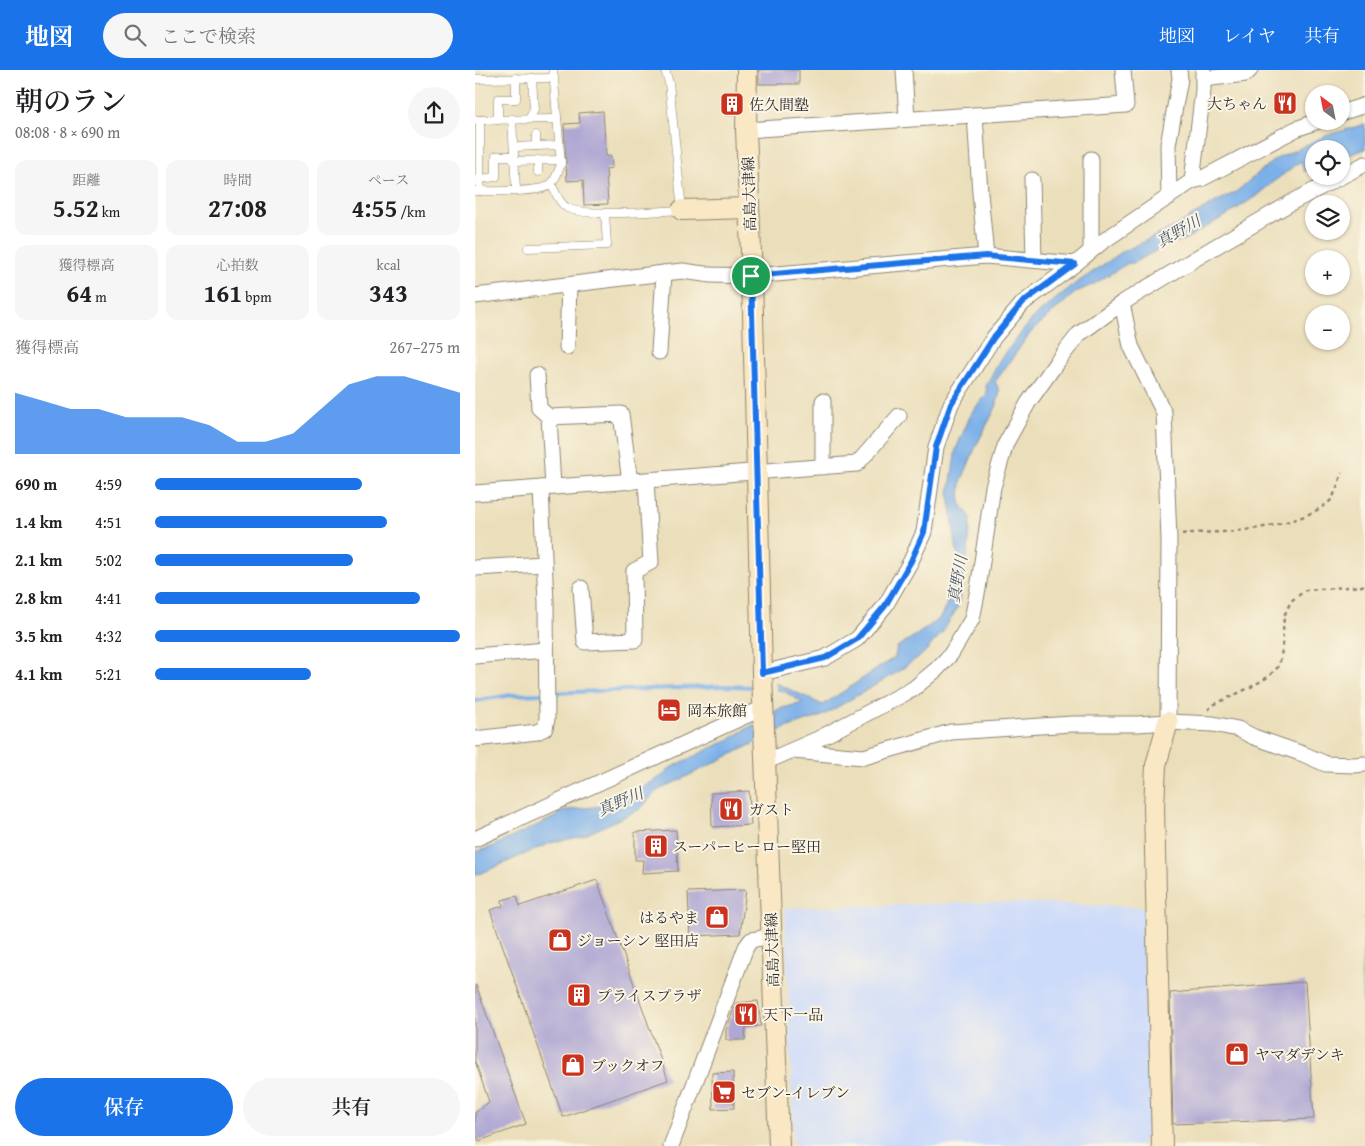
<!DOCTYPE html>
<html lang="ja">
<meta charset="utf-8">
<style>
body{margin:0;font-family:"Gentium Book Plus","Noto Serif JP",serif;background:#f6f6f6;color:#202124;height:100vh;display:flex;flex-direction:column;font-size:19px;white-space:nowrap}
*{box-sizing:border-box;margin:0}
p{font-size:16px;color:#757577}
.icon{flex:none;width:28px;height:28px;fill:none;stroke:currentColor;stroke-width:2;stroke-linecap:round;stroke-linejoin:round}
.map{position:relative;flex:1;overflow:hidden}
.side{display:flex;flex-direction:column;background:#fff;width:475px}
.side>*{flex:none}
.needle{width:32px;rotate:328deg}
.tools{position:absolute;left:830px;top:15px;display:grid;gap:10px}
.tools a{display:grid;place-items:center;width:45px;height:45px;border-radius:50%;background:#fff;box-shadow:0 1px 4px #0004;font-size:25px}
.pin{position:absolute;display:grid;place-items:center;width:42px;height:42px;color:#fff;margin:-21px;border:2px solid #fff;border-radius:50%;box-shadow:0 1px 5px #0007}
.round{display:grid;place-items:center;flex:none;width:52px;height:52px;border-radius:26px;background:#f6f6f6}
.head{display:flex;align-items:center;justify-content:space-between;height:85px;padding:0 15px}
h1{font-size:28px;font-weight:600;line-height:38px}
.stats{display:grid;grid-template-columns:repeat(3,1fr);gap:8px;height:85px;padding:5px 15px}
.stats div{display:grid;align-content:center;border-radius:12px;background:#f6f6f6;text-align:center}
.stats b{font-size:25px;font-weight:600}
.stats small{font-size:14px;font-weight:400}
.stats p{font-size:14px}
.chart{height:140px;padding:10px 15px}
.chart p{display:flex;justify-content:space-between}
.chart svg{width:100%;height:90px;margin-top:5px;fill:#1a73e8;opacity:.7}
.primary-button{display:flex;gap:10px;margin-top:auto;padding:10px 15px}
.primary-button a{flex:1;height:58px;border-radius:30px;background:#1a73e8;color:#fff;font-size:20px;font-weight:600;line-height:58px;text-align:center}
.primary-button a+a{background:#f6f6f6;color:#202124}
ul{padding:0 15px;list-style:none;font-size:16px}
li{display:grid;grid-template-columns:80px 60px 1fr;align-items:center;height:38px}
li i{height:12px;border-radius:6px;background:#1a73e8}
header{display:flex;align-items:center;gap:30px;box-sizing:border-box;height:70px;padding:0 25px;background:#1a73e8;color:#fff}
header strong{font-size:24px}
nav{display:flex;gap:28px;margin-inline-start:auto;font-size:18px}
.search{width:350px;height:45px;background:#f6f6f6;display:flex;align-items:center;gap:12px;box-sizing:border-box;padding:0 18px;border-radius:28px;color:#757577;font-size:19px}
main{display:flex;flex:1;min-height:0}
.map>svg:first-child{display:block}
.built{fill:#cddbfa}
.green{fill:#93da94;stroke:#5f8260}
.water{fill:#7cb0e9;stroke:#546e8a}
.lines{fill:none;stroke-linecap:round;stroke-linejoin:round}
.stream{stroke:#7cb0e9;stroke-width:4}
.building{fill:#afa7d3}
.lane-casing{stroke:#8b8573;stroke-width:9}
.street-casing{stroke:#8b8573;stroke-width:17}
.secondary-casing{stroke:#8b8573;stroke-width:22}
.path{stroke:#8b8573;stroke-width:2.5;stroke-dasharray:4 4;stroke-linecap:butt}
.lane{stroke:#fff;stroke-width:8}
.street{stroke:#fff;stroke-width:15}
.secondary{stroke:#fae7c3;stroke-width:20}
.route-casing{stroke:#fff;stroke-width:10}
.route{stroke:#1a73e8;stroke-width:6}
.labels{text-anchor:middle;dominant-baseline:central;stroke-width:4;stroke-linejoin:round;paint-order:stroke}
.poi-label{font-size:15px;fill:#2b2b2b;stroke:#fcf5e5;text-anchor:start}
.street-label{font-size:15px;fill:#2b2b2b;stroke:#fcf5e5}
.water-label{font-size:16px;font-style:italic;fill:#475a6e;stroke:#fcf5e5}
</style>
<header>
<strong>地図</strong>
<div class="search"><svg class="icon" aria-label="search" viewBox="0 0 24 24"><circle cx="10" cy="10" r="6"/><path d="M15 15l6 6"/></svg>ここで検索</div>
<nav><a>地図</a><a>レイヤ</a><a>共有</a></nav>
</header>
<main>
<section class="side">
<div class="head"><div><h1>朝のラン</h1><p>08:08 · 8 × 690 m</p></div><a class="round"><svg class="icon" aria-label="share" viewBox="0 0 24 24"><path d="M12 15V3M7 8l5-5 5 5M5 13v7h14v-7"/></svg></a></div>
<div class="stats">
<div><p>距離</p><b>5.52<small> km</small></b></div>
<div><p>時間</p><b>27:08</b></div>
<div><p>ペース</p><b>4:55<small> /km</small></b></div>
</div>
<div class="stats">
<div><p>獲得標高</p><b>64<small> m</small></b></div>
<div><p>心拍数</p><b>161<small> bpm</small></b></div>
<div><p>kcal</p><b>343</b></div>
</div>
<div class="chart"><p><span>獲得標高</span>267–275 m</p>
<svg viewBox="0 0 160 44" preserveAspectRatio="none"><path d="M0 44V14L10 18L20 22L30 22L40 26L50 26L60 26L70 30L80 38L90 38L100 34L110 22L120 10L130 6L140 6L150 10L160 14V44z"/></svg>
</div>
<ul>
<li><b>690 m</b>4:59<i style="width:68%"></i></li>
<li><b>1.4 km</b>4:51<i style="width:76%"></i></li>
<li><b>2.1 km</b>5:02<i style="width:65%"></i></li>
<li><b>2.8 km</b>4:41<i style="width:87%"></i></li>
<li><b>3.5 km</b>4:32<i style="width:100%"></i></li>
<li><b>4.1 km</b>5:21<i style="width:51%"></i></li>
</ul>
<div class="primary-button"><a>保存</a><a>共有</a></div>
</section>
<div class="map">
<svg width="890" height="1076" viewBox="0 0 890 1076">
<rect width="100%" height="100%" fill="#fcf5e5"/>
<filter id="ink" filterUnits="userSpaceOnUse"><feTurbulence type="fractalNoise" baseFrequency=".02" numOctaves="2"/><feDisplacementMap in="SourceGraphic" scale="10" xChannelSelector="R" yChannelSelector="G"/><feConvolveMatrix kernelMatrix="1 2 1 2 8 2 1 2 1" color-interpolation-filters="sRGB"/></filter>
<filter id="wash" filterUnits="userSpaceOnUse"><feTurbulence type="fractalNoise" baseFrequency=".0096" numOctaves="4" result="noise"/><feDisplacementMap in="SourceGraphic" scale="20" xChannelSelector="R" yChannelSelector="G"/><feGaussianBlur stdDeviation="1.12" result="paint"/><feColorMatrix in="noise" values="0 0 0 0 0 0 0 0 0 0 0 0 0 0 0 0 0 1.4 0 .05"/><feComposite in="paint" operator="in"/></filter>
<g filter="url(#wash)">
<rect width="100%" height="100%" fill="#ebdfbb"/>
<path class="built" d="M524,832L669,837L676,1054L666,1076H321L319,1073L310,838Z"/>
<path class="green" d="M890,847V971L886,906Z"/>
<path class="water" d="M890,54V79L866,88V79H839V99L829,101L826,91L798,112L781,126L757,142L709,170L693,174L658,193H653L619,214L601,222L556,262L520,312L525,321L521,337L501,376L486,412L485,433L496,448L493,481L483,537L467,563L448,584L421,603L347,646L310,658L182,721L165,739L108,766L75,773L9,802L0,805V782L14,778L80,747L86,741L127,736L163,720L189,705L195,698L255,669L304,639L328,633L307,620H302L301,613L348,635L420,587L422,577L443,564L465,548L470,538L479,514L483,490L474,424L481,379L497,342L512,324L511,316L524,291L559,247L597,216L647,182L701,156L739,133L761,122L799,90L850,66Z"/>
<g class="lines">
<g class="stream">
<path d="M74,623L252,616L282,617"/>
<path d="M0,631L36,625L67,624"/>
</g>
</g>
<g id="blocks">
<g class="building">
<rect x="284" y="0" width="40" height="14"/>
<path d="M250,24H260L259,45H250Z"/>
<path d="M128,41L131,86H136L137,98L131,99L133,134L109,135L108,110L92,111L89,54L105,53L104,43Z"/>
<path d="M274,721L276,755L237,757L236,723Z"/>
<path d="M201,760L203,801L167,803L168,790H160V762Z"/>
<path d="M122,810L193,1010L88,1047L15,840L28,836L27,830L42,826L45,836Z"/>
<path d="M271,820L265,864L215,866L213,822Z"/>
<path d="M830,912L839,1049L698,1054L695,923Z"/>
<path d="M0,915H1L51,1054L4,1071L0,1061V1043L14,1032L0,991Z"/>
<path d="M283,931L286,956L271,957L270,970H251V960L261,933Z"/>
<path d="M258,1002L259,1038L238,1039L237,1003Z"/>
</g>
</g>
</g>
<g filter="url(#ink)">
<use href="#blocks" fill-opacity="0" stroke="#8b8573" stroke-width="1"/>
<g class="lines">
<g class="lane-casing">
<g id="lane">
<path d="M0,9L79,8"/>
<path d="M37,49L41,120"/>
<path d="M54,49L59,40L57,8"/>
<path d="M0,50L82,49"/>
<path d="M5,50V121"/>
<path d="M23,50V29H41V8"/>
<path d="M61,76V65"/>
<path d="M39,77L84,75"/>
<path d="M63,90V102"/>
<path d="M39,91L86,90"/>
<path d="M5,109L21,107V86H39"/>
<path d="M76,114C80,121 84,133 91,137C105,148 185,141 207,140L194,13L190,0"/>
<path d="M0,121C16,121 64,123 75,115C81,110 83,101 86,94L78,0"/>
<path d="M53,178L132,175L130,143"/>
</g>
</g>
<g class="street-casing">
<g id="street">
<path d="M429,0L432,49"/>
<path d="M728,9L771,4L775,0"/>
<path d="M866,43L890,35"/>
<path d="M500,45L505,123L511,186"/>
<path d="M271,60L651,35L648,0"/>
<path d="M616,89V180"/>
<path d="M557,110L559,190"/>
<path d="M717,111L728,20V0"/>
<path d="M694,127L693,75L705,9L704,0"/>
<path d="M0,226L189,203L208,201L236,205L277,206L511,186L600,194"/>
<path d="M647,233L656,276L689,343L694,469L693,652"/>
<path d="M92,277L94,215"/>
<path d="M184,282L189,203"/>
<path d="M62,305L64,338L74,347"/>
<path d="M348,397V331"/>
<path d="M78,417L74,347L146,344L155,412"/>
<path d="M0,423L382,394L424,346"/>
<path d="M0,498L69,494"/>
<path d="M106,518L110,572L160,570L159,501L176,492L171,411"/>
<path d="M0,586L71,580"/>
<path d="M287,603L350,588L382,569L410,536L436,491L449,462L461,377L476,334L519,267L548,233L600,194L627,172L717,111L726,109L821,59L843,51"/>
<path d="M0,669L62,662L70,658L72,649L71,533L66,418"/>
<path d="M318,681L389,687L476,662L597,654H663L693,652L738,654L763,659L779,667L828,684L851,694L879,695L890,694"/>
<path d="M290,692L343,669L438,619L462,599L476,584L497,549L503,519L518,417L531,373L553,333L582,292L604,264L647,233L738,178L819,131L890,94"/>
<path d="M0,769L288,638"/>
<path d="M196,1076L271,877L276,870L296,866"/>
</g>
</g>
<g class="secondary-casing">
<g id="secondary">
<path d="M272,0L271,60L277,206L287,603L304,1076"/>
<path d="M207,140L274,138"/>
<path d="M687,1076L679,737L681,695L693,652"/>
</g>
</g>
<g class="path">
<path d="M707,464C725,462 743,463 761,461C790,458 832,451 855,431C860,426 864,410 867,403"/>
<path d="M733,640L738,635L776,617L793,607L804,596L807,580L809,546L816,531L831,520L887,516L890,514"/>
</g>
<use href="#lane" class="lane"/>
<use href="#street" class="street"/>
<use href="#secondary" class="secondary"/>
</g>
</g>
<g class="lines" filter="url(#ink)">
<g class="route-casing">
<path id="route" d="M511,186L600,194L548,232L519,267L476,334L461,377L449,462L436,491L410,536L382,569L350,588L287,603L276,206Z"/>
</g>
<use href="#route" class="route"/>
</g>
<defs>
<g id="restaurant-square" transform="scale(1.25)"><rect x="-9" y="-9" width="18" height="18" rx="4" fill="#c8321e" stroke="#fcf5e5"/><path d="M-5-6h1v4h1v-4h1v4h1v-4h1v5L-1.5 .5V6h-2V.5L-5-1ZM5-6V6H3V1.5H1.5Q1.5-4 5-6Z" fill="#fff"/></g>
<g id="building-square" transform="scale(1.25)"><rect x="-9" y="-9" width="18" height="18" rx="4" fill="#c8321e" stroke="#fcf5e5"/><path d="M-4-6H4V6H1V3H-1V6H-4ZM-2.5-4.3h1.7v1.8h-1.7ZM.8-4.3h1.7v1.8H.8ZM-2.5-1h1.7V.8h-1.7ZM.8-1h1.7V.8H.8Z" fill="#fff"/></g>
<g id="hotel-square" transform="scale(1.25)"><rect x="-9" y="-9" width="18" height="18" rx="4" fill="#c8321e" stroke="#fcf5e5"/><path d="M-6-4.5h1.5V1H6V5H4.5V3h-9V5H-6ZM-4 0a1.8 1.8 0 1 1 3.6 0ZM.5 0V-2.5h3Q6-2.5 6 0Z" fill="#fff"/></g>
<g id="shop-square" transform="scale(1.25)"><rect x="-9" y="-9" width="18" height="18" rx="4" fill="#c8321e" stroke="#fcf5e5"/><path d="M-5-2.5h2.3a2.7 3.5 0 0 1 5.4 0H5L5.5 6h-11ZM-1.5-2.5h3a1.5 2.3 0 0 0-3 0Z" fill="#fff"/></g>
<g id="supermarket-square" transform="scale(1.25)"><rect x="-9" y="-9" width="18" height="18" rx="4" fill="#c8321e" stroke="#fcf5e5"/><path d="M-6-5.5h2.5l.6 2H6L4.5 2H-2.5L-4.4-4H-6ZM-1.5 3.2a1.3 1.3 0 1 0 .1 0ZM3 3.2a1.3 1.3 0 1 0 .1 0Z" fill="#fff"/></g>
</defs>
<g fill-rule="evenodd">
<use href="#restaurant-square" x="810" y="33"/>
<use href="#building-square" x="257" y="34"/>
<use href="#hotel-square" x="194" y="640"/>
<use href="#restaurant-square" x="256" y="739"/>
<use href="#building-square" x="181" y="776"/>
<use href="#shop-square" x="242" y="847"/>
<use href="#shop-square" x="85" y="870"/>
<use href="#building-square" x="104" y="925"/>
<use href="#restaurant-square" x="271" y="944"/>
<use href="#shop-square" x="762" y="984"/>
<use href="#shop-square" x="98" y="995"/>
<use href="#supermarket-square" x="249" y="1022"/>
</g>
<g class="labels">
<g class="poi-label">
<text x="792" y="33" text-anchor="end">大ちゃん</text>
<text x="274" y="34">佐久間塾</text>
<text x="212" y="640">岡本旅館</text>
<text x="274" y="739">ガスト</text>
<text x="198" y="776">スーパーヒーロー堅田</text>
<text x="224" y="847" text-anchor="end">はるやま</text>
<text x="102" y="870">ジョーシン 堅田店</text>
<text x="122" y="925">プライスプラザ</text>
<text x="288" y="944">天下一品</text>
<text x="780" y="984">ヤマダデンキ</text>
<text x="116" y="995">ブックオフ</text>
<text x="266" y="1022">セブン-イレブン</text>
</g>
<g class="street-label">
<text transform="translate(274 124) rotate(-92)">高島大津線</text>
<text transform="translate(297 880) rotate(-92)">高島大津線</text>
</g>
<g class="water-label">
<text transform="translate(703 161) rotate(-30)">真野川</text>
<text transform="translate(482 509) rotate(-80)">真野川</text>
<text transform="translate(145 731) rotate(-23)">真野川</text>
</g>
</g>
</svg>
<div class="tools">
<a><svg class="needle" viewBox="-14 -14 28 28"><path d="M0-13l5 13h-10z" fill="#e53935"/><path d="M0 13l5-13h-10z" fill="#757577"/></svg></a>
<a><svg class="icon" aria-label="locate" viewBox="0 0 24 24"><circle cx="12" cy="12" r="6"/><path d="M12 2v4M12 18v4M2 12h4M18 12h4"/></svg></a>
<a><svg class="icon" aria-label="layers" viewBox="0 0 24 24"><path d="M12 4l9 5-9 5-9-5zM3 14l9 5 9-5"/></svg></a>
<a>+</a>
<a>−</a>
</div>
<div class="pin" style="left:276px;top:206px;background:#1e9e55"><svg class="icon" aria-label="arrive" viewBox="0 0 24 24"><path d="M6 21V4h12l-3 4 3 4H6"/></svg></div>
</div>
</main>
